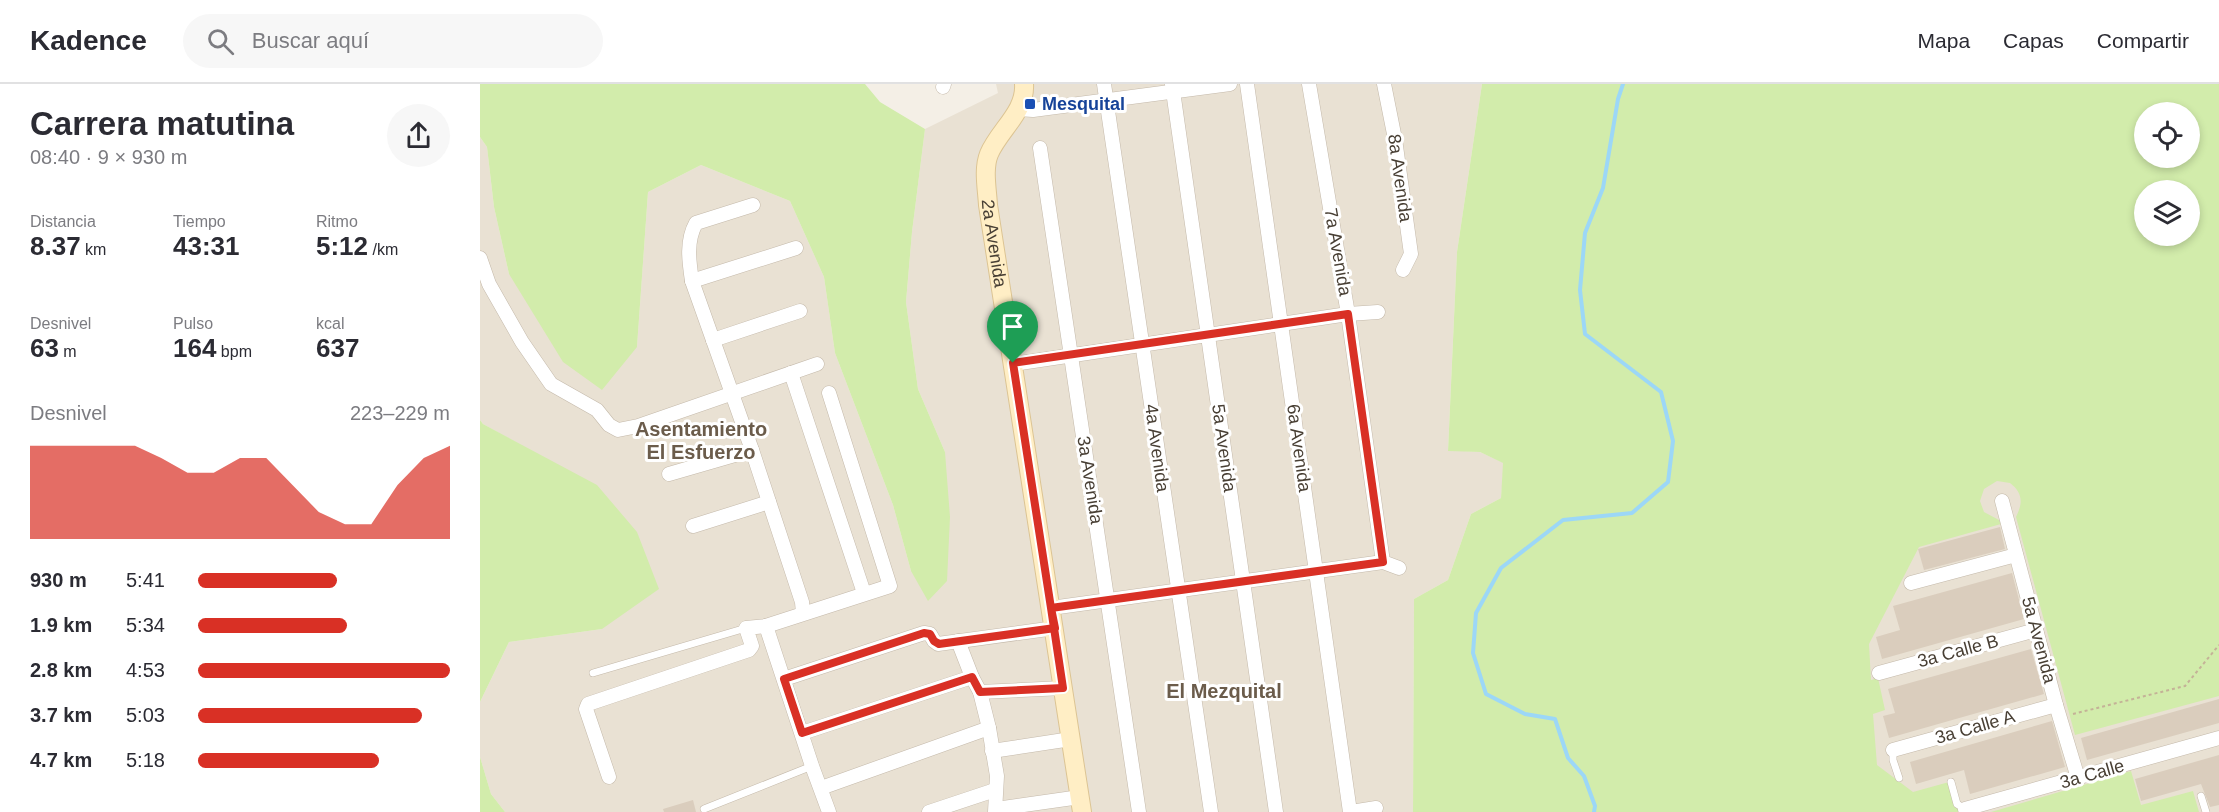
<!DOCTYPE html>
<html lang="es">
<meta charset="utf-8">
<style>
body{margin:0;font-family:Arial,sans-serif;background:#f7f7f7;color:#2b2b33;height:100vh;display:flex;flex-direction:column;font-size:22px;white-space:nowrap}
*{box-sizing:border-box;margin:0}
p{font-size:20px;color:#7c7c81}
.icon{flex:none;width:33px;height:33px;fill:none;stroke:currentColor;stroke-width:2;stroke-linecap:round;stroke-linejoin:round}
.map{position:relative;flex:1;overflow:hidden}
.sheet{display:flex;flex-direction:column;background:#fff;width:480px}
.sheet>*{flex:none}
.buttons{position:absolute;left:1654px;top:18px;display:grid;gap:12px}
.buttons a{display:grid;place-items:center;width:66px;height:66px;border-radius:50%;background:#fff;box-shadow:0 3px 9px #0003;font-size:30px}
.pin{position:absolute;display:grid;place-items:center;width:51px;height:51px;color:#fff;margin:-62px -26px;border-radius:50% 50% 50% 0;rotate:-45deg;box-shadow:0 0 6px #0007}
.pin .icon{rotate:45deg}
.round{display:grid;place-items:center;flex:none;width:63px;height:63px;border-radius:32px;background:#f7f7f7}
.head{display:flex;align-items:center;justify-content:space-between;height:102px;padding:0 30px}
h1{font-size:33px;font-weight:600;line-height:45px}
.metrics{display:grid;grid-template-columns:repeat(3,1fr);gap:9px;height:102px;padding:6px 30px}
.metrics div{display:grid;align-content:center}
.metrics b{font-size:26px;font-weight:600}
.metrics small{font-size:16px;font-weight:400}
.metrics p{font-size:16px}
.chart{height:168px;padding:12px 30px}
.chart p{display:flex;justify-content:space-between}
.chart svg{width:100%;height:108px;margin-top:6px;fill:#d93025;opacity:.7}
ul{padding:0 30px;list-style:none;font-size:20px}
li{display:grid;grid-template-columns:96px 72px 1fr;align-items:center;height:45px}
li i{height:15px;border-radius:8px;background:#d93025}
header{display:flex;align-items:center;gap:36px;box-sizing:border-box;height:84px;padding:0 30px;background:#fff;border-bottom:2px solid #e1e1e2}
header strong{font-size:28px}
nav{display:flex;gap:33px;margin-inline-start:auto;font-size:21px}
.search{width:420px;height:54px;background:#f7f7f7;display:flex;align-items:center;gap:15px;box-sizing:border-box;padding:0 21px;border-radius:33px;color:#7c7c81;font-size:22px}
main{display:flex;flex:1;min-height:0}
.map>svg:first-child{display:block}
.residential{fill:#e9e1d3}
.green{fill:#d2ecab;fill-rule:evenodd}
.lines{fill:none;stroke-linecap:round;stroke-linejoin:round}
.stream{stroke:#9cd7f7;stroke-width:4}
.building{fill:#dacdbd}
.service-casing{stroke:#c4b9aa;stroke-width:8}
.minor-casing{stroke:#c4b9aa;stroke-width:15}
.secondary-casing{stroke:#dcc493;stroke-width:20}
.path{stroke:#c4b297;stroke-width:2;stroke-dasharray:3 3;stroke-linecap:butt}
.service{stroke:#fff;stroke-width:7}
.minor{stroke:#fff;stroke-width:14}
.secondary{stroke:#ffeec5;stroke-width:18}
.route-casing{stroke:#fff;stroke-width:12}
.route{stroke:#d93025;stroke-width:8}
.transit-dot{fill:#1a4fb4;stroke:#fff;stroke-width:2}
.labels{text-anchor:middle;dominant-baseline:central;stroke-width:6;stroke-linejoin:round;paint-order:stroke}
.transit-label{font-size:18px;font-weight:bold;fill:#164399;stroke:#fff;text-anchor:start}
.street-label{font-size:18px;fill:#483f34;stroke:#fff}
.neighbourhood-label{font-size:20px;font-weight:bold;fill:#6b5c4b;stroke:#fff}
</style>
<header>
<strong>Kadence</strong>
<div class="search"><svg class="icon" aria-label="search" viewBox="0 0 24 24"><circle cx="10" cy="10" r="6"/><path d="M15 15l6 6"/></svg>Buscar aquí</div>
<nav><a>Mapa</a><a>Capas</a><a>Compartir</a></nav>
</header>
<main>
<section class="sheet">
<div class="head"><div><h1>Carrera matutina</h1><p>08:40 · 9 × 930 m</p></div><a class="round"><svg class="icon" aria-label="share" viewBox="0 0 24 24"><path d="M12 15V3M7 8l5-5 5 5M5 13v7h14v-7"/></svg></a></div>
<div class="metrics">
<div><p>Distancia</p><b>8.37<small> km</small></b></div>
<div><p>Tiempo</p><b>43:31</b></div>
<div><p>Ritmo</p><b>5:12<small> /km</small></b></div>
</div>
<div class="metrics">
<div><p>Desnivel</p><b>63<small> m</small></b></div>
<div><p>Pulso</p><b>164<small> bpm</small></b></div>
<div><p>kcal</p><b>637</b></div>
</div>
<div class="chart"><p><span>Desnivel</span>223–229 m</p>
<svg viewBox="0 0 160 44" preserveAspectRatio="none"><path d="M0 44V6L10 6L20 6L30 6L40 6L50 11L60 17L70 17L80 11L90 11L100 22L110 33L120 38L130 38L140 22L150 11L160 6V44z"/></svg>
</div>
<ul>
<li><b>930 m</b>5:41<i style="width:55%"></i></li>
<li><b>1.9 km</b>5:34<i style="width:59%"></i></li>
<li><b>2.8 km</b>4:53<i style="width:100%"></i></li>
<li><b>3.7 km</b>5:03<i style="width:89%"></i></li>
<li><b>4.7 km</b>5:18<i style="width:72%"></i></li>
</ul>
</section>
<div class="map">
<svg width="1739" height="728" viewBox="0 0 1739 728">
<rect width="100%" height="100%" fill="#f4efe6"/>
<g class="residential">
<path d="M516,0H1002L977,168L968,366L1000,368L1024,379L1021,414L991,430L968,496L934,515L933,728H25L11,710L0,673V618L29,558L122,545L57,370L3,340L0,336V53L7,63L14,123L29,190L157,263L168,108L221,81L310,117L344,193L355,269L413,421L431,487L465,368L438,305L426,218L432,148L445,45L518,9Z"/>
<path d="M1418,174L1739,557V728H1446L1362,692Z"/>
</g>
<g class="green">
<path d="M0,0H385L400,18L445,45L432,148L426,218L438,305L465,368L470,433L467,497L448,517L431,487L413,421L355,269L344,193L310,117L221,81L168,108L157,263L122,306L83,278L29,190L14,123L7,63L0,53Z"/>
<path d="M1002,0H1739V612L1595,651L1536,433C1543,419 1543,409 1530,399L1517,397L1504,405L1500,417L1504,428L1519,436L1521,440L1439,463L1389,560L1391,596L1398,594L1405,626L1393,630L1397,681L1433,708L1469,698L1480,728H933L934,515L968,496L991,430L1021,414L1023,379L1000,368L968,367L977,168ZM1665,28H1710V74H1665ZM1665,106H1710V152H1665Z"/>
<path d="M0,336L3,340L117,401L157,448L179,505L122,545L29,558L0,618Z"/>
<path d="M0,673L11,710L25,728H0Z"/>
<path d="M1651,687L1661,721L1713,707L1719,728H1511Z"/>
</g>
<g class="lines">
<path class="stream" d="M1114,728L1115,722L1104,692L1088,674L1075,635L1045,630L1006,610L993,569L996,529L1021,484L1083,436L1152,429L1188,398L1193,357L1181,308L1105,250L1100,206L1105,149L1123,104L1138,15L1143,0"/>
</g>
<g class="building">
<path d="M1520,443L1525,465L1444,486L1438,465Z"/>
<path d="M1532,489L1544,535L1402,575L1396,553L1420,546L1413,522Z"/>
<path d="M1551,565L1564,610L1409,654L1403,632L1415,629L1408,605Z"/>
<path d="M1739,615V639L1607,676L1601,654Z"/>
<path d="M1572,637L1585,683L1490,710L1484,686L1436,700L1430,678Z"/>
<path d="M1739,671V721L1730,723L1721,700L1661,717L1655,695Z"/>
<path d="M213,716L216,728H184L183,725Z"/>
</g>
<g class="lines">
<g class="service-casing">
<g id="service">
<path d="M113,589L266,544"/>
<path d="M1413,666V676L1419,694"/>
<path d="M1471,698L1477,720L1485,725"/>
<path d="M1721,712L1726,728"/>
<path d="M224,725L332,682"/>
</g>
</g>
<g class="minor-casing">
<g id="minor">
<path d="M624,0L731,728"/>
<path d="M692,0L796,728"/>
<path d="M767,0L870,728"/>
<path d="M829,0L868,230L903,478"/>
<path d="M904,0L915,55L931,170L923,186"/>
<path d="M463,3L464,0"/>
<path d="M538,25L553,26L750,0"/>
<path d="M560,64L659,728"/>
<path d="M273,121L216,139C206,157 209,177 212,197L272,366L322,518L323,529"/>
<path d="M0,174L9,200L42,258L71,300L117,326L129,341L138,346L158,342L337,280"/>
<path d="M212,197L316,164"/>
<path d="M233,256L320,227"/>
<path d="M533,280L868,230L898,228"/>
<path d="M311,289L384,509"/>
<path d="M189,390L272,366"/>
<path d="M1522,417L1576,621L1598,694"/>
<path d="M213,442L289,418"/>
<path d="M1431,499L1536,471"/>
<path d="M571,524L903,478L919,484"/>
<path d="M286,542L332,682L349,728"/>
<path d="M478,557L492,593L500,608L509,644L517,692L515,728"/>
<path d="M1399,589L1556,546"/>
<path d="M304,595L444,549L450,550L454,557L458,560L575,544"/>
<path d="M500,608L583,604"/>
<path d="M322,649L492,593"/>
<path d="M1413,666L1576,621"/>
<path d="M512,667L591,655"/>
<path d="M129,693L106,625L108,620L269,566L272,562L266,544L286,542L410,502L349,309"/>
<path d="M341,704L509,644"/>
<path d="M516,725L600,713"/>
<path d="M1485,725L1739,654"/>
<path d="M449,728L515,706"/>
<path d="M871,728L896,724"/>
</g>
</g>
<g class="secondary-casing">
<g id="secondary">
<path id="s1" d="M544,0C546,28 519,46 509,70C503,85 507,104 508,121L602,728"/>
</g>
</g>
<path class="path" d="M1593,630L1705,602L1739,561"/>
<use href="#service" class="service"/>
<use href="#minor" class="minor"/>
<use href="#secondary" class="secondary"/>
</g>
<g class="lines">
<g class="route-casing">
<path id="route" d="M533,279L571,524L575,544L459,560L454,557L450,550L444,549L304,595L322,649L492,593L500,608L583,604L571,524L903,478L868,230L533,279"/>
</g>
<use href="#route" class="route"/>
</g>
<rect class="transit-dot" x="544" y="14" width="12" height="12" rx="3"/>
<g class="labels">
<g class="transit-label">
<text x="562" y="20">Mesquital</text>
</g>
<g class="street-label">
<text transform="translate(920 94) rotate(82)">8a Avenida</text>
<text stroke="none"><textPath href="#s1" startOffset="170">2a Avenida</textPath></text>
<text transform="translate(858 168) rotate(80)">7a Avenida</text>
<text transform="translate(677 364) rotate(82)">4a Avenida</text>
<text transform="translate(744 364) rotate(82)">5a Avenida</text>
<text transform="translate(819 364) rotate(82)">6a Avenida</text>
<text transform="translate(610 396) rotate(81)">3a Avenida</text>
<text transform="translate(1559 556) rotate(75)">5a Avenida</text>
<text transform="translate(1478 567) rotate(-15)">3a Calle B</text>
<text transform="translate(1495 643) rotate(-16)">3a Calle A</text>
<text transform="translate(1612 690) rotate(-16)">3a Calle</text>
</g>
<g class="neighbourhood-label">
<text x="221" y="345">Asentamiento<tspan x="221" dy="23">El Esfuerzo</tspan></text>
<text x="744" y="607">El Mezquital</text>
</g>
</g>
</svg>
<div class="buttons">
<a><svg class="icon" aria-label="locate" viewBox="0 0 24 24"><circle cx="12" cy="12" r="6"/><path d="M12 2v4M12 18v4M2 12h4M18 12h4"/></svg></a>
<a><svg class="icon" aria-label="layers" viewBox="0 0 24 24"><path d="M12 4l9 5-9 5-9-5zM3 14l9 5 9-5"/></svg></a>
</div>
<div class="pin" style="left:533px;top:279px;background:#1e9e55"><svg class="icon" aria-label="arrive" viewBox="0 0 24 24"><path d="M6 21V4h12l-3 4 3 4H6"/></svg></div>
</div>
</main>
